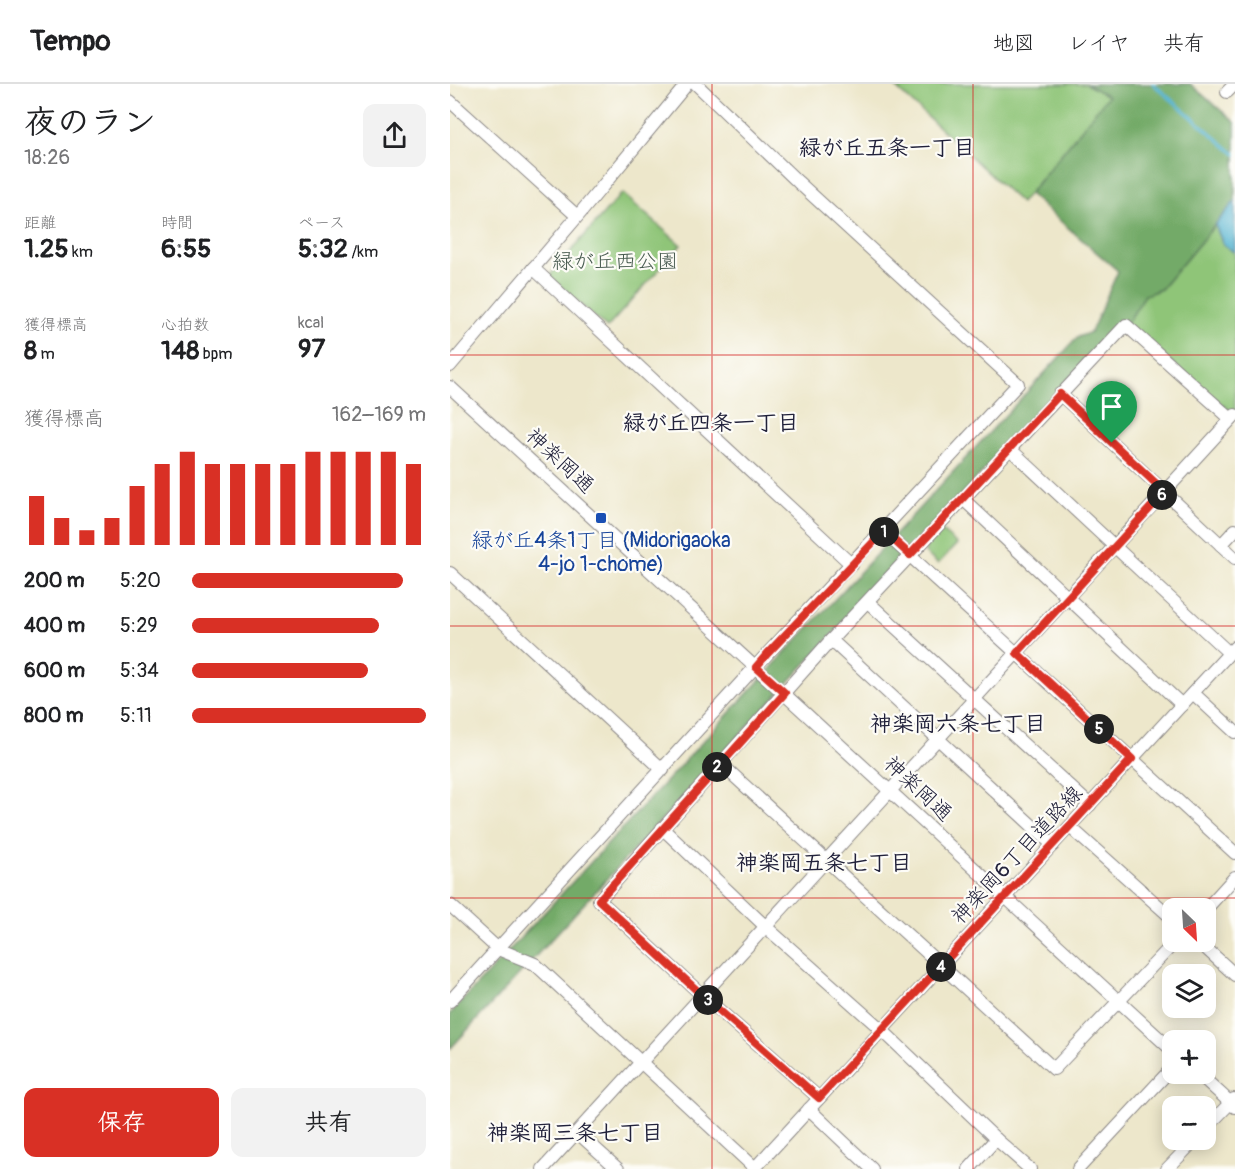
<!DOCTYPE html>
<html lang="ja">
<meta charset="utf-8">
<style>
body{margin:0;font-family:Pangolin,"Klee One",sans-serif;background:#f2f2f2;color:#202124;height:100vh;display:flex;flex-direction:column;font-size:22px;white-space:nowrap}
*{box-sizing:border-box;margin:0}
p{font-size:20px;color:#757577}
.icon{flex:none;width:33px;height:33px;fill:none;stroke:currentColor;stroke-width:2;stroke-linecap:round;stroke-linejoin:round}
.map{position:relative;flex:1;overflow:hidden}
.details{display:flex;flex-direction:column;background:#fff;width:450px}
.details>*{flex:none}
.needle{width:39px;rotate:155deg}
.fabs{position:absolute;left:712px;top:814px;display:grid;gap:12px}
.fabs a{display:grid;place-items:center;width:54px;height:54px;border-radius:12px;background:#fff;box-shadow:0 3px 15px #0003;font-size:30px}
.pin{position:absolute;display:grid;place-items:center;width:51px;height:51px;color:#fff;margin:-62px -26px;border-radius:50% 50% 50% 0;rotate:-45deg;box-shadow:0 0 6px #0007}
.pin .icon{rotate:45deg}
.km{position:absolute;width:30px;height:30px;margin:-15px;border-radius:50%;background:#222;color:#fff;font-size:16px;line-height:30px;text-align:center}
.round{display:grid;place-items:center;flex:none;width:63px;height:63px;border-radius:12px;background:#f2f2f2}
.headline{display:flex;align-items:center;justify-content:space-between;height:102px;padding:0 24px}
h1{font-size:33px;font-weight:700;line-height:45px}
.figures{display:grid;grid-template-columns:repeat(3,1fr);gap:9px;height:102px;padding:6px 24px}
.figures div{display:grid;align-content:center}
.figures b{font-size:26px;font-weight:700}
.figures small{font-size:16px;font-weight:400}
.figures p{font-size:16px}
.chart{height:168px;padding:12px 24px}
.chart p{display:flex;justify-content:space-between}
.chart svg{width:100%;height:108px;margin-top:6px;stroke:#d93025;stroke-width:6}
.action{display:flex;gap:12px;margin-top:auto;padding:12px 24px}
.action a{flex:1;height:69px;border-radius:12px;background:#d93025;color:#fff;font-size:24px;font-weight:700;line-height:69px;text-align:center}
.action a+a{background:#f2f2f2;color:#202124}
ul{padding:0 24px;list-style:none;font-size:20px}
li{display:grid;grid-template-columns:96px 72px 1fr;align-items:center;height:45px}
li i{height:15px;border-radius:8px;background:#d93025}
header{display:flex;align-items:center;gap:36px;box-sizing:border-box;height:84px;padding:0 30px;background:#fff;border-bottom:2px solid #e0e0e0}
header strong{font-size:28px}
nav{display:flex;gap:33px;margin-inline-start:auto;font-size:21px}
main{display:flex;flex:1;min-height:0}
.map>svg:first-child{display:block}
.green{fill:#8fc578;stroke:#58745a;stroke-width:1.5}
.forest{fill:#73aa68;stroke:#4a6652;stroke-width:1.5}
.water{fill:#51b2d0;stroke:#3a6a86;stroke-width:1.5}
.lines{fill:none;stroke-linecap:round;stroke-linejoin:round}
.stream{stroke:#51b2d0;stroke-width:3}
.minor-casing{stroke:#888483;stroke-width:14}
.minor{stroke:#fff;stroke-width:12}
.route-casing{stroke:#fff;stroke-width:12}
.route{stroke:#d93025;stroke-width:8}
.grid{fill:none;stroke:#d62828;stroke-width:1.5;stroke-opacity:0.55}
.transit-dot{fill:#1a4fb4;stroke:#fdfcf7;stroke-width:2}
.labels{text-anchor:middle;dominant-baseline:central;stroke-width:4.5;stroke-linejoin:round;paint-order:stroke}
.park-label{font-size:21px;fill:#485b50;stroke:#fdfcf7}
.street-label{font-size:21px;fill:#22223b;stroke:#fdfcf7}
.transit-label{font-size:21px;fill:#164399;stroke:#fdfcf7}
.neighbourhood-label{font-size:22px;font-weight:bold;fill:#22223b;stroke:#fdfcf7}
</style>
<header>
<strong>Tempo</strong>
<nav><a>地図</a><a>レイヤ</a><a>共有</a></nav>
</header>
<main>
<section class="details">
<div class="headline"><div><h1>夜のラン</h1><p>18:26</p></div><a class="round"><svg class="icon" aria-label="share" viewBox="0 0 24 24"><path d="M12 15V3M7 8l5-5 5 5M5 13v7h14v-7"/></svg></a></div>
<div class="figures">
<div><p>距離</p><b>1.25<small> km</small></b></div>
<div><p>時間</p><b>6:55</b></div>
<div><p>ペース</p><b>5:32<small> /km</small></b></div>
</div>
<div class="figures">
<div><p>獲得標高</p><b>8<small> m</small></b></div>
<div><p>心拍数</p><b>148<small> bpm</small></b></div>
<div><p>kcal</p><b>97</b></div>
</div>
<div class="chart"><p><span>獲得標高</span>162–169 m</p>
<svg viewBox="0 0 160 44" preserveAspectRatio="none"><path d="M5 44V24M15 44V33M25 44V38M35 44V33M45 44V20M55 44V11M65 44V6M75 44V11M85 44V11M95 44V11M105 44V11M115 44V6M125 44V6M135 44V6M145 44V6M155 44V11"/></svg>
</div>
<ul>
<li><b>200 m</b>5:20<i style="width:90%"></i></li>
<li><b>400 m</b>5:29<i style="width:80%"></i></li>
<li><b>600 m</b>5:34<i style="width:75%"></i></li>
<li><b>800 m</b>5:11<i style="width:100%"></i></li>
</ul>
<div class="action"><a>保存</a><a>共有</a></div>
</section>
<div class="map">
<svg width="785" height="1085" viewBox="0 0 785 1085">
<rect width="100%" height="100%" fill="#fdfcf7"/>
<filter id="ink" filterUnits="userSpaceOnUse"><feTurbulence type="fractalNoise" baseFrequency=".0167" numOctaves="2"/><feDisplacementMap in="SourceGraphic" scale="12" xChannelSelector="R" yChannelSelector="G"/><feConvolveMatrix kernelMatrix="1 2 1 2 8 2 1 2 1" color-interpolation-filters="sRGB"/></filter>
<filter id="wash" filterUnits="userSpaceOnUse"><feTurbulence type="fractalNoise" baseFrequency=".008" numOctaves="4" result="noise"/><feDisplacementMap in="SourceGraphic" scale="24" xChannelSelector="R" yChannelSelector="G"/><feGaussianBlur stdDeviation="1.35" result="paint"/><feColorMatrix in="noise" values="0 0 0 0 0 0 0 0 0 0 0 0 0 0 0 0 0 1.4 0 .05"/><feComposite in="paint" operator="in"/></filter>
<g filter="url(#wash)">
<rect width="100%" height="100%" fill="#ede7cb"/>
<g class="green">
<path d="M442,0H636L659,12L571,119Z"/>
<path d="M172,109L231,161L157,244L99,192Z"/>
<path d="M765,141L773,160L785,169V331L676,241L695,211L711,205Z"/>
<path d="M491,446L507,460L488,480L475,469L476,461Z"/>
</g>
<path class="forest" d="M636,0H740L785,38V117L711,205L695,211L676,241L649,262L0,965V930L628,253L641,248L668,187L579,110L658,12Z"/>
<path class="water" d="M785,117V169L773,160L765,141Z"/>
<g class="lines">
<path class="stream" d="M703,0L785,70"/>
</g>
</g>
<g filter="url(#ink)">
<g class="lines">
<g class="minor-casing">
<g id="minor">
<path d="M777,8L785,0"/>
<path d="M0,17L127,132"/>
<path d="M83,184L402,481"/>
<path d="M0,282L132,127L237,0"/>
<path d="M0,303L723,967"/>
<path d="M610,310L785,474"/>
<path d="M560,365L779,569"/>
<path d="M513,415L732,621"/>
<path d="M433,447L785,769"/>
<path d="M771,461L785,446"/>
<path d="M0,489L213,686"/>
<path d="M418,518L640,721"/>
<path d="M381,556L603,761"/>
<path d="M743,609L785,648"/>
<path d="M270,679L604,985L725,858"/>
<path d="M620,743L723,835"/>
<path d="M212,744L316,843L432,946L546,1055L580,1085"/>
<path d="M0,821L48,865L85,880L306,1085"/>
<path d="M756,825L785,793"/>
<path d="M749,858L785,891"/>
<path d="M0,917L318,569L568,300L348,98L246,0"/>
<path d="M749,990L785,1023"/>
<path d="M369,1014L253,912L149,816L381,556L676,241L781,335"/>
<path d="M359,1025L422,1085"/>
<path d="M756,1044L784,1015"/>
<path d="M128,1049L168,1085"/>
<path d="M93,1085L785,331"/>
<path d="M304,1085L785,563"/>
<path d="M519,1085L546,1055"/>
<path d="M628,1085L723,983"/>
<path d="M717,1085L745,1056"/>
</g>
</g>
<use href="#minor" class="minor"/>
</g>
</g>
<g class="lines" filter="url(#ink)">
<g class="route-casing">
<path id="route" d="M610,310L715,408L567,569L682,675L369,1014L253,912L149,816L335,609L306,583L318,569L434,447L460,471Z"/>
</g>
<use href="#route" class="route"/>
</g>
<path class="grid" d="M262,0V1085M523,0V1085M0,271H785M0,542H785M0,814H785"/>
<rect class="transit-dot" x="145" y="428" width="12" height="12" rx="3"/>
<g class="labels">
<g class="park-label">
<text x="165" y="177">緑が丘西公園</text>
</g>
<g class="street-label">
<text transform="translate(110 377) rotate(43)">神楽岡通</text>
<text transform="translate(468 705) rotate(43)">神楽岡通</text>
<text transform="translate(567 771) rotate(-47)">神楽岡6丁目道路線</text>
</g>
<g class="transit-label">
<text x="151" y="456">緑が丘4条1丁目 (Midorigaoka<tspan x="151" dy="24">4-jo 1-chome)</tspan></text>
</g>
<g class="neighbourhood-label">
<text x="437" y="64">緑が丘五条一丁目</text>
<text x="261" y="339">緑が丘四条一丁目</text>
<text x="508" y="640">神楽岡六条七丁目</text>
<text x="374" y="779">神楽岡五条七丁目</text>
<text x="125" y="1049">神楽岡三条七丁目</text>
</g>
</g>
</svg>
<div class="fabs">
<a><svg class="needle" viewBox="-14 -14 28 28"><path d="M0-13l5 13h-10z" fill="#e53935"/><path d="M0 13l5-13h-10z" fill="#757577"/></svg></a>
<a><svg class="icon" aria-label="layers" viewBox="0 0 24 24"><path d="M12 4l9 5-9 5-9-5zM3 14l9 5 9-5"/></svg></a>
<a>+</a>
<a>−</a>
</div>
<div class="pin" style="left:662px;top:359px;background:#1e9e55"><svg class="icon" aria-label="arrive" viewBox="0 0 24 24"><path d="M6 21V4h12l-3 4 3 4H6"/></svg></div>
<b class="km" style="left:434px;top:448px">1</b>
<b class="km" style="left:267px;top:683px">2</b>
<b class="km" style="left:258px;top:916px">3</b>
<b class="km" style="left:491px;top:883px">4</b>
<b class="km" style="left:649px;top:645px">5</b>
<b class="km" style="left:712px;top:411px">6</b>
</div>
</main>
